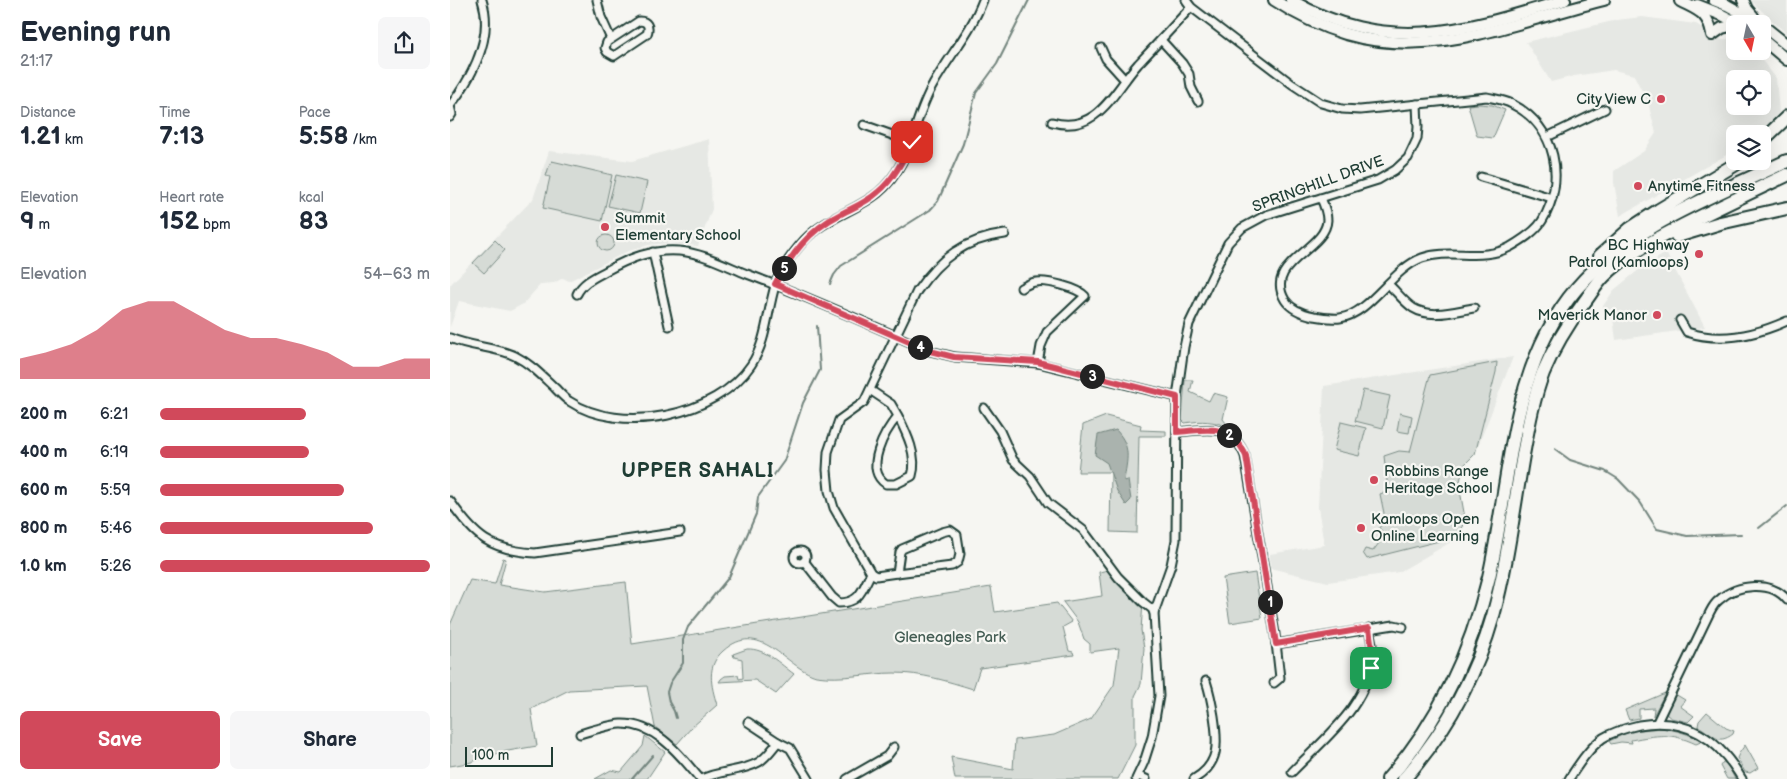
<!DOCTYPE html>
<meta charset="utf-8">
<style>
body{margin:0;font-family:"Balsamiq Sans",sans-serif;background:#f6f6f7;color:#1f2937;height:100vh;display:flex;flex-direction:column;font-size:19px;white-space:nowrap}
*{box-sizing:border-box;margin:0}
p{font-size:16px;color:#747a83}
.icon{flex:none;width:28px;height:28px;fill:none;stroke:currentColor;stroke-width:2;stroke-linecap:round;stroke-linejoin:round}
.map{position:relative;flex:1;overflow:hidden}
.sheet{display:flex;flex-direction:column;background:#fff;width:450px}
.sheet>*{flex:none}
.needle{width:32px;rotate:171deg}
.buttons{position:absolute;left:1276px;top:15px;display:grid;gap:10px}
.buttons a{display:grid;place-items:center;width:45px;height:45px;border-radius:8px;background:#fff;box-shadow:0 5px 20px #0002;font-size:25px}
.scale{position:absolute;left:15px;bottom:12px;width:88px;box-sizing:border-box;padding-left:5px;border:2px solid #1f3d34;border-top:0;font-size:14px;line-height:18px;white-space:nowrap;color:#1f3d34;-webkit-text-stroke:4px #f6f6f2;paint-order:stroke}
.pin{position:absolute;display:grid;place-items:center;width:42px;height:42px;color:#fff;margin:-21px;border-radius:10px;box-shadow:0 2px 8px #0006}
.km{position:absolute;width:25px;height:25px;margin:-12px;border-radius:50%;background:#222;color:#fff;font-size:14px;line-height:25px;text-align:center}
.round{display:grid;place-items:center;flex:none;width:52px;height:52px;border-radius:8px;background:#f6f6f7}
.overview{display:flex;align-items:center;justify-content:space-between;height:85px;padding:0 20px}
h1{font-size:28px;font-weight:700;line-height:38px}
.metrics{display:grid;grid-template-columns:repeat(3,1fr);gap:8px;height:85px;padding:5px 20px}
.metrics div{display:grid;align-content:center}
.metrics b{font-size:25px;font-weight:700}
.metrics small{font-size:14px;font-weight:400}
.metrics p{font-size:14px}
.chart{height:140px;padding:10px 20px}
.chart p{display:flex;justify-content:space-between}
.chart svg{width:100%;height:90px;margin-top:5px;fill:#d1495b;opacity:.7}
.action{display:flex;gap:10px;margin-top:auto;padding:10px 20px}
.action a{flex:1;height:58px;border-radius:8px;background:#d1495b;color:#fff;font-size:20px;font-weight:700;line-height:58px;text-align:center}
.action a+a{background:#f6f6f7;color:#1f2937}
ul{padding:0 20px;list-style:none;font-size:16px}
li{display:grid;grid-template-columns:80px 60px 1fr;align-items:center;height:38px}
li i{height:12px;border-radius:6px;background:#d1495b}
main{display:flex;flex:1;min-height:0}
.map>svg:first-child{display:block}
.built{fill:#e6e8e4;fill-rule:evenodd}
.green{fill:#d6dbd6;stroke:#7a8c85}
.water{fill:#aab3ae;stroke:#72847d}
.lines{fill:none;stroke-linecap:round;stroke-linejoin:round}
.stream{stroke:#72847d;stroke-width:2}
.street-casing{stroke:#1f3d34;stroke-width:11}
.primary-casing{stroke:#1f3d34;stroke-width:14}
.highway-casing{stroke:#1f3d34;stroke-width:16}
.street{stroke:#f6f6f2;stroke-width:7}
.primary{stroke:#f6f6f2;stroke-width:10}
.highway{stroke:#f6f6f2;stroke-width:12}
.route-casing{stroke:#fff;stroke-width:10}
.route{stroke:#d1495b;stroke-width:6}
.poi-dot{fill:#d1495b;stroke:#f6f6f2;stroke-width:2}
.labels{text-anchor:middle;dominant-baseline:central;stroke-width:4.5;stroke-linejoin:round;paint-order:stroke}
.poi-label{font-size:15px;fill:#1f3d34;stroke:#f6f6f2;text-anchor:start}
.street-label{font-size:15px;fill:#1f3d34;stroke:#f6f6f2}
.park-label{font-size:15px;fill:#445d54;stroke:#f6f6f2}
.district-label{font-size:20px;font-weight:bold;letter-spacing:1px;fill:#1f3d34;stroke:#f6f6f2}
</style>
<main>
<section class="sheet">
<div class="overview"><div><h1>Evening run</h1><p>21:17</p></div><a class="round"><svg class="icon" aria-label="share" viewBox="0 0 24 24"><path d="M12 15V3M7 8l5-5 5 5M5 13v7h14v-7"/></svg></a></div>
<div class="metrics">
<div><p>Distance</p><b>1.21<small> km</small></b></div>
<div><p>Time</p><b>7:13</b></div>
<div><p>Pace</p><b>5:58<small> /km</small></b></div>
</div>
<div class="metrics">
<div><p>Elevation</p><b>9<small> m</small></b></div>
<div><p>Heart rate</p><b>152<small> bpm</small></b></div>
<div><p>kcal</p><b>83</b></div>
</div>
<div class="chart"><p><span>Elevation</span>54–63 m</p>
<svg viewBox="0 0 160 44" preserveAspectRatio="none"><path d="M0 44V34L10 31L20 27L30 20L40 10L50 6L60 6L70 13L80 20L90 24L100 24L110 27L120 31L130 38L140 38L150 34L160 34V44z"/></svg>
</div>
<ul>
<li><b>200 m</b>6:21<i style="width:54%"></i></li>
<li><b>400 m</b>6:19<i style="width:55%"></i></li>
<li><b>600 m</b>5:59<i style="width:68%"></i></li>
<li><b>800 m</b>5:46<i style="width:79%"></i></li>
<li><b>1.0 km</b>5:26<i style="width:100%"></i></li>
</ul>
<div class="action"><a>Save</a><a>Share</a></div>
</section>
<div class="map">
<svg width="1337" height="779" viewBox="0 0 1337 779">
<rect width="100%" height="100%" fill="#f6f6f2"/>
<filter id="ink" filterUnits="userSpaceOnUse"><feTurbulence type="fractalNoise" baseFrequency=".02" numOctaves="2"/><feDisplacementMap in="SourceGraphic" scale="10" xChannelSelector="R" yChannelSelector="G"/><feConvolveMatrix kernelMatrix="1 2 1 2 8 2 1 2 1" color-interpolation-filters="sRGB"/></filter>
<g filter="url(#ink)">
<g class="built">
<path d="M1302,0H1337V34L1302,2Z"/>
<path d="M1192,17L1246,24L1272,40L1281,38L1285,40V51H1304L1306,53L1326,78L1329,112L1308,134H1285V150L1170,216L1164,183V171L1194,151L1206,133L1198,103L1184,75L1164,70L1124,76L1101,82L1076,42L1167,20ZM1285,79H1312V106H1285Z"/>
<path d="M259,139L262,209L248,246L220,243L198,245L176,252L119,281L113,278L104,283L91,284L73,304L60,311L9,301L0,327V285L83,199L99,151L182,161Z"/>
<path d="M1216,253L1255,327L1166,340L1163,318H1160V310H1154L1153,306L1164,290L1191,268Z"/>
<path d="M1063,357L1025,454L1014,465L1009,485L1015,518L1012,527L1001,538V542L949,572L878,582L820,568V554L874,545L868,507L874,386Z"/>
</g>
<g class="green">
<path d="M1028,104L1042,105L1055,110L1043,138L1027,136L1018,105Z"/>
<path d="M102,161L162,175L152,221L93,208L100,177L96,176L100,163Z"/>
<path d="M166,175L197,182L190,213L158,206Z"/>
<circle cx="156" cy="243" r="8"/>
<path d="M45,240L55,250L34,273L23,263Z"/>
<path d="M1047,362L1046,372L1025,454L1014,465L1009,485L1015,518L1012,527L1001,538L917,559L913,553L915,549L923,551L935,535L929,528L935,518L930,494L938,491L934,456L949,451L960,452L980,375Z"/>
<path d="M735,380H743L740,392L759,401L763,393L778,397L773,419L779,427C764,421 752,420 735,423L732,420Z"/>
<path d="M913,390L940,396L933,428L905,421Z"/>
<path d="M950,413L962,416L959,433L947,431Z"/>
<path d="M656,416L691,425L690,430L716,431V436H689L687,533L660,532L661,472H628L633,425Z"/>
<path d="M891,422L916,428L909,456L884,450Z"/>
<path d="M53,558L56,559L49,585L95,592L176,582L182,644L541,587L545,612L607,603L622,622L613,627L619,651L623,652L624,655L530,668L523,689C497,681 472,673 444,673C419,673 391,680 366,676C335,667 310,618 273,651C256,666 261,685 267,705L242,727L227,744L205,727L197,686L119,690L81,709L87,746L52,752L18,763L0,766V625L20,580L45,584Z"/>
<path d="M663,569L693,602L691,630L694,648L691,684L685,696V745L668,779H505L501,757L563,769L565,740L604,735L641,719L664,685L669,648L640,652V644L634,639L628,622L613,602L652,596L649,572Z"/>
<path d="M805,573L812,618L780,623L773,578Z"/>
<path d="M297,649C315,648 330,664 344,674L326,694L305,680L269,682L271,679L275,676L288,675L289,679L293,678L292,659L284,657L283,654Z"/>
<path d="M1215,693L1203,716L1204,708L1189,709V718L1179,720L1175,710Z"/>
<path d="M1225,694L1235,700L1230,706L1244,716L1238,722L1221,718L1217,715L1216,711Z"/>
<path d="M1257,712L1276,728L1284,731L1283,734C1267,746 1263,734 1248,726L1249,721Z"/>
<path d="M1211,728C1226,730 1239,734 1253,741L1246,744C1220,732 1208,735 1181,740L1182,743L1171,742L1161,744L1159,741L1181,731Z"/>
<path d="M195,736L215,752L197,779H145L161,770L171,772L193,746Z"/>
<path d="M1295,745L1308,768L1300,773L1295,772L1287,758L1290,752Z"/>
<path d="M1273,762H1276L1285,779H1277L1270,766Z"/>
</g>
<path class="water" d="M666,430C682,447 677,459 674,481L678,480L681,500L676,505L667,491L657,463L645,455L648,435Z"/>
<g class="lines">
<g class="stream">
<path d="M380,284L384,275L391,266L480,210L488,201L513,144L526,93L547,64L579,0"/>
<path d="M1105,449L1120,460L1155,471L1168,479L1190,502L1207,529L1237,536L1291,534"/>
<path d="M1309,528L1337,506"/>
<path d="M226,718L224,711L219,702L217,692L220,683L233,663V640L238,627L279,577L306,514L308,497L334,461L353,403L370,370L367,326"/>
<path d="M182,779L203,755"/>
</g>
<g class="street-casing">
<g id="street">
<path d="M147,0L151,17L161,39"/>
<path d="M736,0L741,7L842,84L871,103L892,109L910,110L1037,97C1046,99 1054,100 1062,104C1106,126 1117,180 1092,221C1085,232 1072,240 1060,247C1032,262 1001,248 972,258C942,269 920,314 890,318C882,319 872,317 864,316C854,314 841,309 835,300C813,263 876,250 877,220C877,212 874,205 871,198"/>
<path d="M189,21C197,21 200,26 197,34L164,56L157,52L155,48L157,42Z"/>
<path d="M711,40L732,63L739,74L741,87L748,101"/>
<path d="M651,48L656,59L675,80"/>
<path d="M0,106C22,77 44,37 32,0"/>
<path d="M0,106L2,114L0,117"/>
<path d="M602,122C647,135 664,91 688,64C706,45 724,26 741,7"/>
<path d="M414,125L462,142"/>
<path d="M1097,137L1155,109"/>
<path d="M1031,177L1102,198"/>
<path d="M203,252L219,326"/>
<path d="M938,284C946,291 954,302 963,308C981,319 1005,311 1024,308"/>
<path d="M571,288C575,286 581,282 586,282C597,280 628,288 635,296L597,332L591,346L588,363"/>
<path d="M127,294C133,282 145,277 156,271C179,258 202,249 229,251C252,253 275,265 297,274C359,297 419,324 480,351L505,357L588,363L727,397"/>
<path d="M1230,320L1237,332C1270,343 1306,335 1337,321"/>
<path d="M0,338C20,347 47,347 65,356C81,364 92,376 105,388C109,392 114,398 119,401C171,436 267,416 301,365C317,341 317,312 325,286C329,271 340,257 350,245C372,218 403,213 428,193C462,165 462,121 483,85C499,56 521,32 533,0"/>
<path d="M420,390L441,404L448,416C435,431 413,469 436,484H446L462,476C468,456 457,434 448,416"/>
<path d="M534,408L550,431L563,460L580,476L598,503L633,530L668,577L693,602L702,609L704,613"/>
<path d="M727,432C756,430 781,421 795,456L825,634L830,678L824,683"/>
<path d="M0,501C25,537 40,550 85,553L230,532"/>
<path d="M500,530L507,535L510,554L508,562L502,566L447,573L450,552L452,549L492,532Z"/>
<circle cx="350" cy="557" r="6"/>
<path d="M354,561L382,597L389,603C410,603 412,590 421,573"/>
<path d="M447,573L426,576L421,573L384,508L379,491L377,470L378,452L389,420L414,402L467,291C490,258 515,239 555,234"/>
<path d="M826,644L944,625L953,627"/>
<path d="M298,722L328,742L340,748L359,779"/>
<path d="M1207,722L1260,612C1262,608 1265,603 1269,600C1286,584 1322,580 1337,600"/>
<path d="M130,734C143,730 158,725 171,724C206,723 230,755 250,779"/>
<path d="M842,772C875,738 922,703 922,651C923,644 920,636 919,628"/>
<path d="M688,776L696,779"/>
<path d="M252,779C270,770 292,772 309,762C317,757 322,749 328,742"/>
<path d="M397,779L437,756L444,747"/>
<path d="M686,779L694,762L702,737L709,696L704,613L721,565L726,540L727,397L734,347L739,324L778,243L792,228L816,215L928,180L945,170L958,158L967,139L968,127L967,104"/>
<path d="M744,779C770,764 768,743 764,716C762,704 760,693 756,681"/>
<path d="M1119,779C1129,764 1138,749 1153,738C1164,731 1176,728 1189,725C1237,717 1268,738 1292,779"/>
</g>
</g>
<g class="primary-casing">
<g id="primary">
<path d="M824,0C943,78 1032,31 1154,0"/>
<path d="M841,0C938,56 1016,30 1115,0"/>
<path d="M1264,0L1277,5L1311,24"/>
<path d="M1293,0L1297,9L1303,16"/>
<path d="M1230,1C1249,11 1258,12 1262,35L1272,28L1285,25"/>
<path d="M1247,5L1272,15L1290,24"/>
<path d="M1312,25L1337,45"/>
<path d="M1312,39L1337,60"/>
</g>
</g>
<g class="highway-casing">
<g id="highway">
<path d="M1312,141L1337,117"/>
<path d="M1227,236L1270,223L1337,208"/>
<path d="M1150,256L1180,229L1209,210L1291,161"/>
<path d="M938,779C989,722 1021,651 1039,577C1061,481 1059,367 1127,288C1181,225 1264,196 1337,161"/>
<path d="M954,779C995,732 1026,676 1043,616C1057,565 1064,507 1073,455C1078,428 1083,399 1093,373C1103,349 1118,324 1133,304C1140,295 1146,284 1154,276C1174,256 1199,243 1224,230C1261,211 1299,193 1337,175"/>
</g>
</g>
<use href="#street" class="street"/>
<use href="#primary" class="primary"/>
<use href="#highway" class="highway"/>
</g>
</g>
<g class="lines" filter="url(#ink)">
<g class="route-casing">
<path id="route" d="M462,142C453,160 444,179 428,192C416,203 402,208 389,215C359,230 341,255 325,284L480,351L504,357L588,362L727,397V432C756,430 781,421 796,456L826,644L919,628L922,650L921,668"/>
</g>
<use href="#route" class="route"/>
</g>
<g class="poi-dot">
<circle cx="1211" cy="99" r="5"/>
<circle cx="1188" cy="186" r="5"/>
<circle cx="155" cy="227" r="5"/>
<circle cx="1249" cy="254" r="5"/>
<circle cx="1207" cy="315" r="5"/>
<circle cx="924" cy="480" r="5"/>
<circle cx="911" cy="528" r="5"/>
</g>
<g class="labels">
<g class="poi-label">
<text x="1201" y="99" text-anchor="end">City View C</text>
<text x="1198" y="186">Anytime Fitness</text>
<text x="165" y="218">Summit<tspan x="165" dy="17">Elementary School</tspan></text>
<text x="1239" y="245" text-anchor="end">BC Highway<tspan x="1239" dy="17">Patrol (Kamloops)</tspan></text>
<text x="1197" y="315" text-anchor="end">Maverick Manor</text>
<text x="934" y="471">Robbins Range<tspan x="934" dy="17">Heritage School</tspan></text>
<text x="921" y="519">Kamloops Open<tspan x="921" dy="17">Online Learning</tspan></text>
</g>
<g class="street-label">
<text transform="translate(868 184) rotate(-20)">SPRINGHILL DRIVE</text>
</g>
<g class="park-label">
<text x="500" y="637">Gleneagles Park</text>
</g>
<g class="district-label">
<text x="248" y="471">UPPER SAHALI</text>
</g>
</g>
</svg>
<div class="buttons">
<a><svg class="needle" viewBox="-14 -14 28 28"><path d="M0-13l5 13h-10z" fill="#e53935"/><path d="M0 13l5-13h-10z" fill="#747a83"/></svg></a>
<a><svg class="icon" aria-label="locate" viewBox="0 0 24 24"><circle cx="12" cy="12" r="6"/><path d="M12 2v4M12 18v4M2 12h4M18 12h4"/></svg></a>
<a><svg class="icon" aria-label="layers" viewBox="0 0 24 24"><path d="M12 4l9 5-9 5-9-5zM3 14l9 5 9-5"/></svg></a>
</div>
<div class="scale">100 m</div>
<div class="pin" style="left:921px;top:668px;background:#1e9e55"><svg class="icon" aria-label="arrive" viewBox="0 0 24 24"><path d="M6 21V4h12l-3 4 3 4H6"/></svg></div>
<div class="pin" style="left:462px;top:142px;background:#d93025"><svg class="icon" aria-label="check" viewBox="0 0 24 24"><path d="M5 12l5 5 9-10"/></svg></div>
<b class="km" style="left:820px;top:602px">1</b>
<b class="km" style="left:779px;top:435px">2</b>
<b class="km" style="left:642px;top:376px">3</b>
<b class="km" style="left:470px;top:347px">4</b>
<b class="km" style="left:334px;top:268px">5</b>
</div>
</main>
